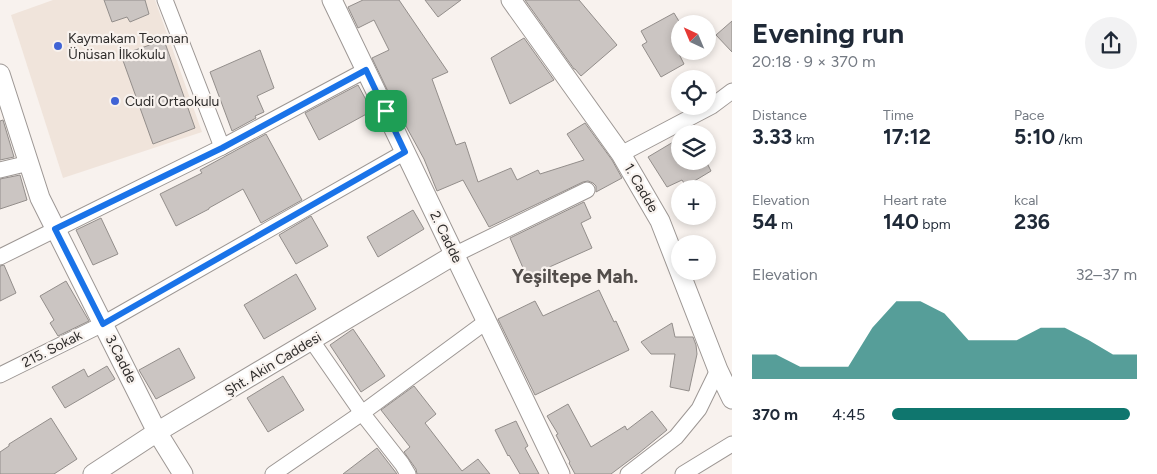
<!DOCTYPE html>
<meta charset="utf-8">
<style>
body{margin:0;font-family:Figtree,sans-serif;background:#f2f2f3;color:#1f2937;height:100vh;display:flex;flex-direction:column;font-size:19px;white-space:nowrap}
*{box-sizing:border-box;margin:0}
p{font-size:16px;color:#747a83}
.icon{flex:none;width:28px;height:28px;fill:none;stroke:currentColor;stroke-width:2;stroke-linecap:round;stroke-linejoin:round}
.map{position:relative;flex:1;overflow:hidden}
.side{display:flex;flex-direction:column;background:#fff;width:425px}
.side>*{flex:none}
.needle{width:32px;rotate:316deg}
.fabs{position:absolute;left:671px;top:15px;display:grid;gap:10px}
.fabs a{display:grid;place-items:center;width:45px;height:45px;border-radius:50%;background:#fff;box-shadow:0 2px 8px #0003;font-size:25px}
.pin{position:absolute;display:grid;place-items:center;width:42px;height:42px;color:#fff;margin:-21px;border-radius:10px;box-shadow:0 2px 8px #0006}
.round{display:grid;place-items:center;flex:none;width:52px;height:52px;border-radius:26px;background:#f2f2f3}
.summary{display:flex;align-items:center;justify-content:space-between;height:85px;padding:0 20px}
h1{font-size:28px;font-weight:700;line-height:38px}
.figures{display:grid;grid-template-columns:repeat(3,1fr);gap:8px;height:85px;padding:5px 20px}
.figures div{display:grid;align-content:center}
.figures b{font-size:21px;font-weight:700}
.figures small{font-size:14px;font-weight:400}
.figures p{font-size:14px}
.chart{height:140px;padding:10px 20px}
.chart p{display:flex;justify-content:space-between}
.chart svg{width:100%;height:90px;margin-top:5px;fill:#0f766e;opacity:.7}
ul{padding:0 20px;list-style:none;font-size:16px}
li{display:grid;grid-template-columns:80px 60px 1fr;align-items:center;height:38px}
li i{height:12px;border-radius:6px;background:#0f766e}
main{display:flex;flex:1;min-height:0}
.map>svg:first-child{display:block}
.built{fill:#f0e4db}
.building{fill:#cbc5c2;stroke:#938e8b}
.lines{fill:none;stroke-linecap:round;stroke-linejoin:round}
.minor-casing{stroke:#9d9794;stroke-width:17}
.tertiary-casing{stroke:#9d9794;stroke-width:21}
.minor{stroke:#fff;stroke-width:15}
.tertiary{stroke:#fff;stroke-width:19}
.route-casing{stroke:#fff;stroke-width:10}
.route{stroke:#1a73e8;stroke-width:6}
.poi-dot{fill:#4063d5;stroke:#f8f2ee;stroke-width:2}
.labels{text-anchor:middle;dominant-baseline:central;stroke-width:4.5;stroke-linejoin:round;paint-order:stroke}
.poi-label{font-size:14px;fill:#2e2c2b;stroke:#f8f2ee;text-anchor:start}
.street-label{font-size:14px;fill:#2e2c2b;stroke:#f8f2ee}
.district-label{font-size:19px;font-weight:bold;fill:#534e4b;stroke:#f8f2ee}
</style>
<main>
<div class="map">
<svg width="732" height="474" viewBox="0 0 732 474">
<rect width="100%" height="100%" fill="#f8f2ee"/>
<path class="built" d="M53,0H155L202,132L63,178L11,15Z"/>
<g class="building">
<path d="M104,0H145L149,14L130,22L127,17L112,22Z"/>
<path d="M363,0H399L448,72L432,79L456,145L465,142L478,182L511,168L517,180L538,170L540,174L584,160L567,134L585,123L612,160L622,178L596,192V186L593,183L588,181L583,182L489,227L463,180L437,191L424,159L395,106L372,58L389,50L374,20L358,28L348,7Z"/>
<path d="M425,0H461L438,17Z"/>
<path d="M525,0H579L617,45L581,76L575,69H574Z"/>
<path d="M674,13L680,23V56L684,64L661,77L642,45L647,42L641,31Z"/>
<path d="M732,21V52L716,35Z"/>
<path d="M524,38L554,80L510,104L491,58Z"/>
<path d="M164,40L195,128L153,144L121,55Z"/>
<path d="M260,50L274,88L257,96L264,112L255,116L256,118L232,131L210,72Z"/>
<path d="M358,85L372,111L319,140L305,113Z"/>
<path d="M3,120L14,157L0,160V121Z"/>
<path d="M266,134L302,200L261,223L243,189L209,208V209L176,226L160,194L202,173L200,170Z"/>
<path d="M680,138V161H706L711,171L686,186L682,180L667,187L648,157Z"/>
<path d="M20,175L27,200L0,209V179Z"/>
<path d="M584,202L591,218L581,223L592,248L527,277L510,238Z"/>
<path d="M413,210L424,229L378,257L367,237Z"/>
<path d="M311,216L328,246L296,264L279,235Z"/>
<path d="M101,218L118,254L93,265L76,230Z"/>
<path d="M4,265L16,293L0,301V266Z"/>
<path d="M296,274L316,309L264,339L244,305Z"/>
<path d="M66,281L89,321L58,336L50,323L54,320L40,296Z"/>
<path d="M599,290L614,322L616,321L629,350L535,395L498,319L535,301L543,316Z"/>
<path d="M672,323L675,337H693L696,345L697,354L689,391L670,387L675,354H651L641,342Z"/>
<path d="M353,329L385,376L361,392L330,345Z"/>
<path d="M179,348L195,378L156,399L139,370Z"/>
<path d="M107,366L115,379L65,408L52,387L84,369L88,377Z"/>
<path d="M283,376L304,410L268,432L247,398Z"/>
<path d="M414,386L436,414L425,423L462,471L478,459L490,474H417L416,469L404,452L410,447L381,410Z"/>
<path d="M568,404L591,447L625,426L627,430L652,411L667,430L639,453L611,474H575L569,463L570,462L556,435L558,434L547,416Z"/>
<path d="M51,418L77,459L54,474H0V452L9,446V444Z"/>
<path d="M516,421L528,446L525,448L539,474H520L509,455L508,456L495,430Z"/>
<path d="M377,448L397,474H343Z"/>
</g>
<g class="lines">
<g class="minor-casing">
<g id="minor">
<path d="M165,0L222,147"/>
<path d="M621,154L712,106L732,91"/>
<path d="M0,170L29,163"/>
<path d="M454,255L587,190"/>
<path d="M0,257L222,147L366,70"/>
<path d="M312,341L362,413L402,464L408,474"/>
<path d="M0,375L103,324L405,152"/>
<path d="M273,474L362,413L487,321"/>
<path d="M628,474L676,437L699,409L718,370"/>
<path d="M683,474L732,444"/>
</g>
</g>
<g class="tertiary-casing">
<g id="tertiary">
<path d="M332,0L560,474"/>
<path d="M511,0L621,154L660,221L718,370L732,399"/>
<path d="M0,74L40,198L157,432L183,474"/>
<path d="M93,474L157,432L454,255"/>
</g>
</g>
<use href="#minor" class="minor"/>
<use href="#tertiary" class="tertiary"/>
</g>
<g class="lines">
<g class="route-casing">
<path id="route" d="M366,70L405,152L103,324L55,229L222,148Z"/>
</g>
<use href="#route" class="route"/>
</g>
<g class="poi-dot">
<circle cx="58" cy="46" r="5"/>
<circle cx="115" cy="101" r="5"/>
</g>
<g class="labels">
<g class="poi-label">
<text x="68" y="38">Kaymakam Teoman<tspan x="68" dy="16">Ünüsan İlkokulu</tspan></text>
<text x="125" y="101">Cudi Ortaokulu</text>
</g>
<g class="street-label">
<text transform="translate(641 188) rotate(60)">1. Cadde</text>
<text transform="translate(446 237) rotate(64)">2. Cadde</text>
<text transform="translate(52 349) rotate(-27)">215. Sokak</text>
<text transform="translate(121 359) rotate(63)">3.Cadde</text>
<text transform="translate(273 364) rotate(-31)">Şht. Akin Caddesi</text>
</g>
<g class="district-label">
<text x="575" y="276">Yeşiltepe Mah.</text>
</g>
</g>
</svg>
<div class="fabs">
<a><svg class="needle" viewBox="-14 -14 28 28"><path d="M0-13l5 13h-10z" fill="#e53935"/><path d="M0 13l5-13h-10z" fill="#747a83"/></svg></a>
<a><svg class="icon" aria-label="locate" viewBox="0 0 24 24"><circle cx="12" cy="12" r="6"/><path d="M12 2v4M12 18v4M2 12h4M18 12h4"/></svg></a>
<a><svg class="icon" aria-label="layers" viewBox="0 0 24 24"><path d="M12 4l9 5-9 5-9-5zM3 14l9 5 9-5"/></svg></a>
<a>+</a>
<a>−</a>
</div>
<div class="pin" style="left:386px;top:111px;background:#1e9e55"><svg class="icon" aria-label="arrive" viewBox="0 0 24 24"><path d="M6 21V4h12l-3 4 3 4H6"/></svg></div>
</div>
<section class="side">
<div class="summary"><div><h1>Evening run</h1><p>20:18 · 9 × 370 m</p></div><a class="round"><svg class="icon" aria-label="share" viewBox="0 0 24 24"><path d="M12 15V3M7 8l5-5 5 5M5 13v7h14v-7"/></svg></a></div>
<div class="figures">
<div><p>Distance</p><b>3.33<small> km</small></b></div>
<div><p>Time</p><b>17:12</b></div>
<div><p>Pace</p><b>5:10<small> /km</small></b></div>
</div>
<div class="figures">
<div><p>Elevation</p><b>54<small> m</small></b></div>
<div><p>Heart rate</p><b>140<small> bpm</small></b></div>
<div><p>kcal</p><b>236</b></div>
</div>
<div class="chart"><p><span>Elevation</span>32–37 m</p>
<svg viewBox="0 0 160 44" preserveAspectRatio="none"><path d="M0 44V32L10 32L20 38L30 38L40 38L50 19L60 6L70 6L80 12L90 25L100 25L110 25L120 19L130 19L140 25L150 32L160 32V44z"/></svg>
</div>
<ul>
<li><b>370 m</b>4:45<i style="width:97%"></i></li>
</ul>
</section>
</main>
